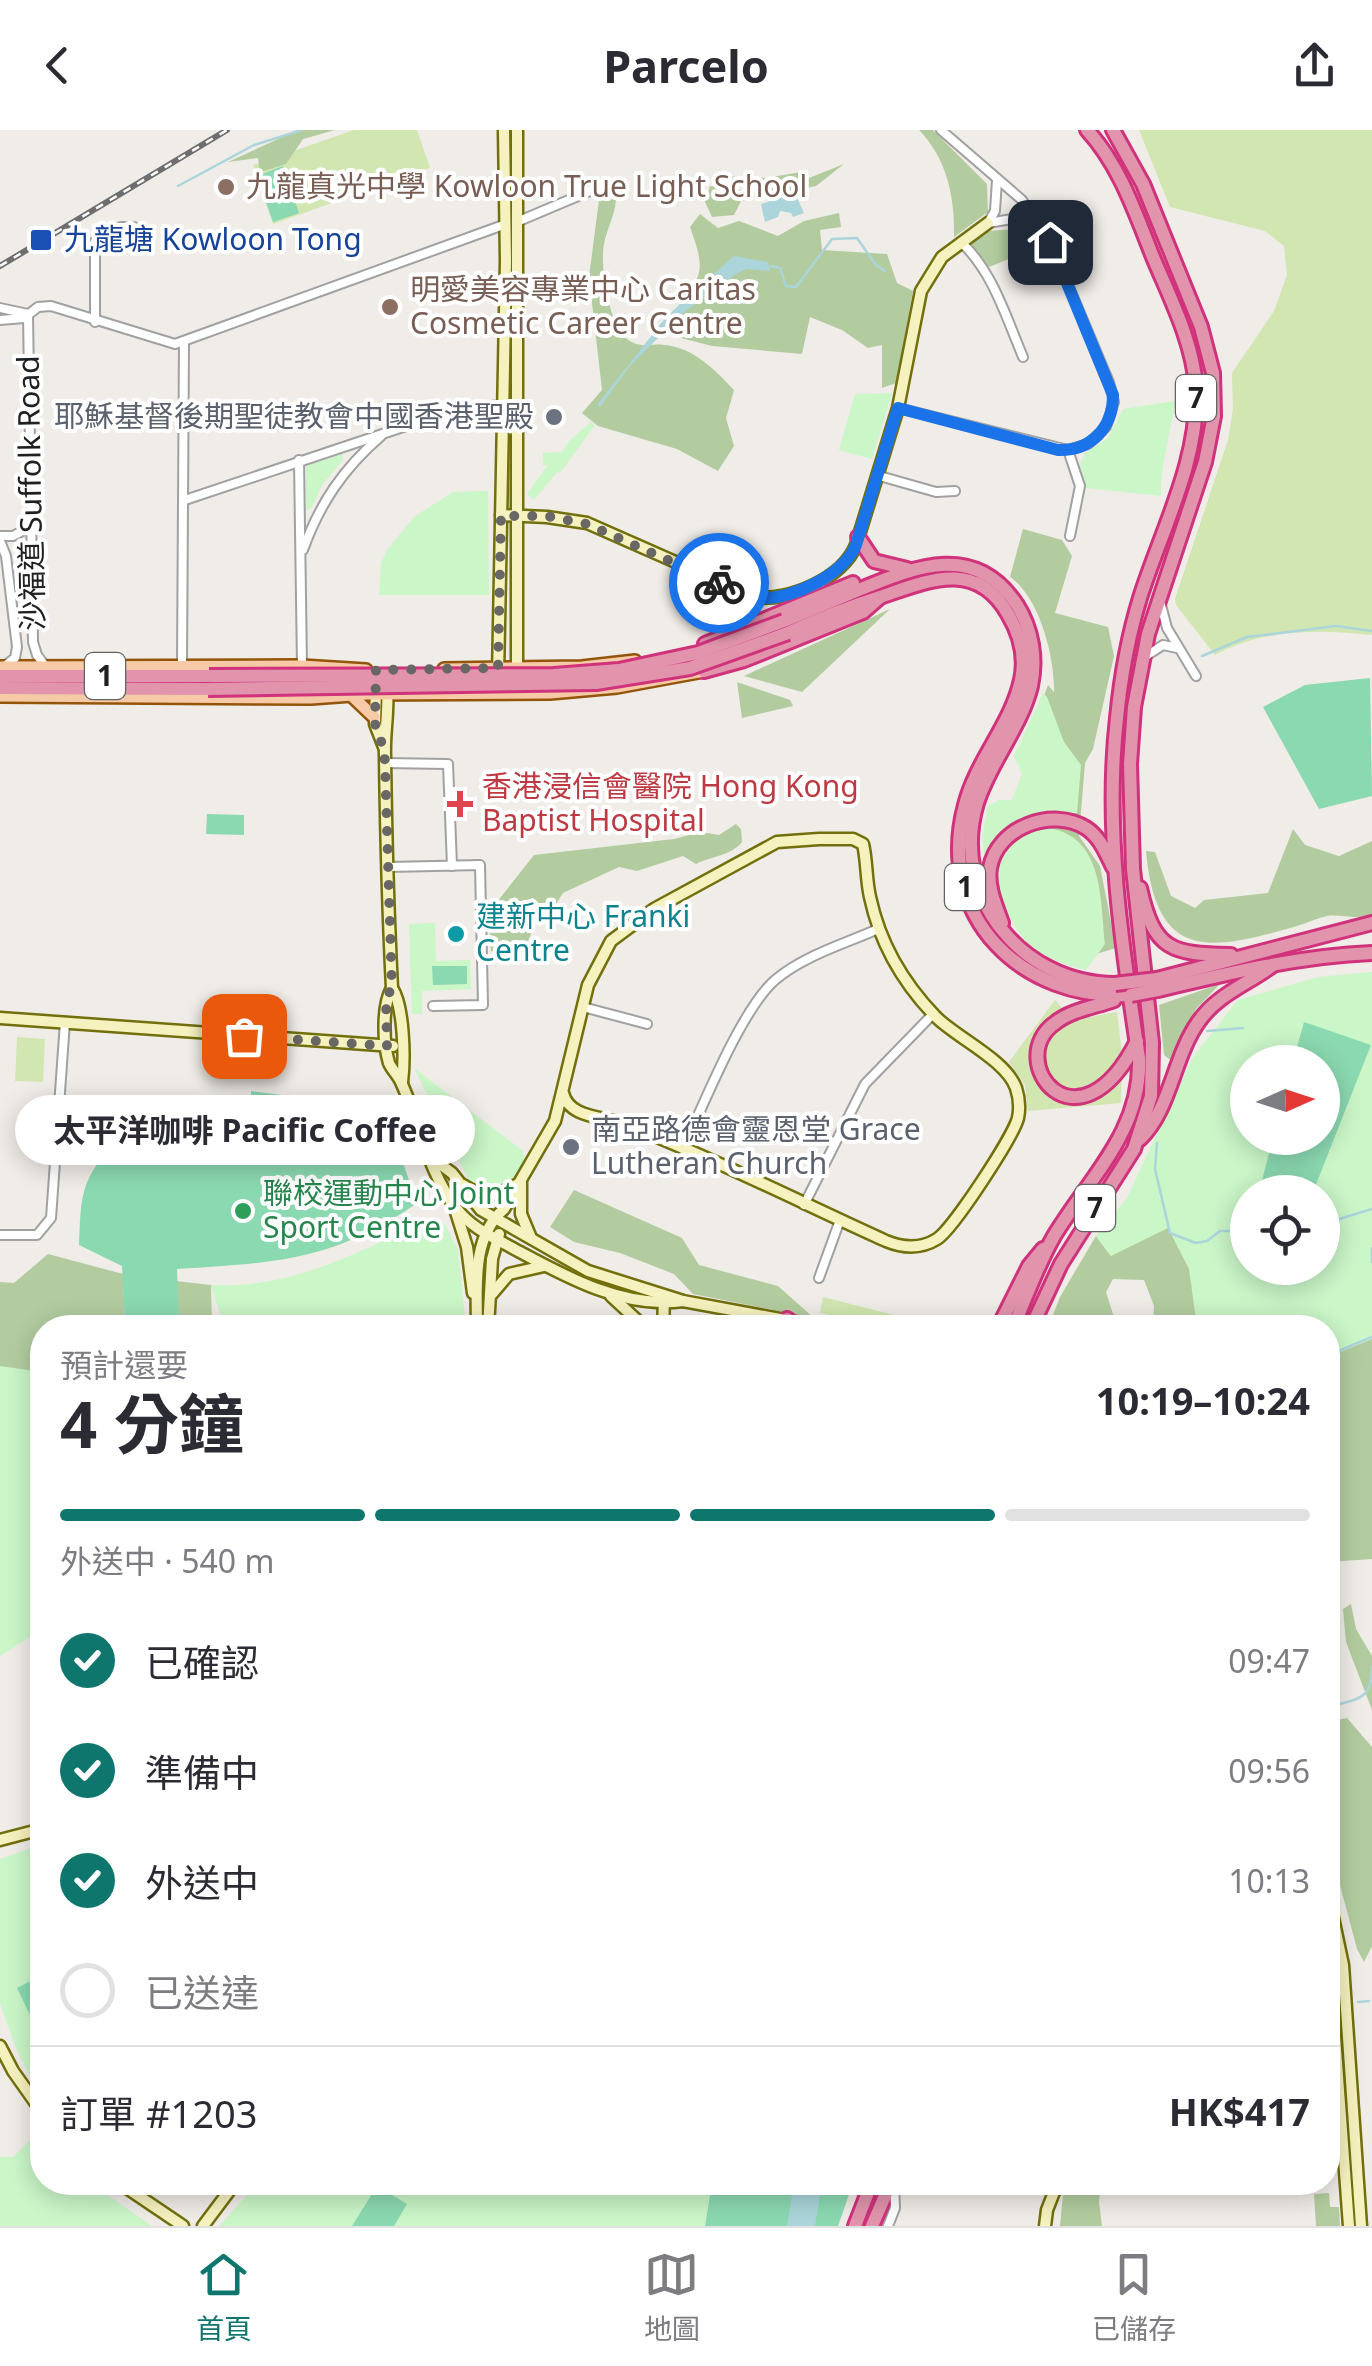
<!DOCTYPE html>
<html lang="zh-TW">
<head>
<meta charset="utf-8">
<style>
  :root { --surface:#fff; --page:#f2f2f3; --text:#2b2b33; --muted:#7c7c81; --line:#e1e1e2; --accent:#0f766e }
  body { margin:0; font-family:"Noto Sans","Noto Sans TC",sans-serif; background:var(--page); color:var(--text); height:100vh; display:flex; flex-direction:column; font-size:38px; white-space:nowrap }
  * { box-sizing:border-box; margin:0 }
  p { font-size:32px; color:var(--muted) }
  .icon { flex:none; width:55px; height:55px; fill:none; stroke:currentColor; stroke-width:2; stroke-linecap:round; stroke-linejoin:round }
  .map { position:relative; flex:1; overflow:hidden }
  .details { position:absolute; left:30px; top:1185px; width:1310px; height:880px; display:flex; flex-direction:column; background:var(--surface); border-radius:40px; box-shadow:0 5px 25px #0003 }
  .details>* { flex:none }
  .needle { width:65px; rotate:87deg }
  .buttons { position:absolute; left:1230px; top:915px; display:grid; gap:20px }
  .buttons a { display:grid; place-items:center; width:110px; height:110px; border-radius:50%; background:var(--surface); box-shadow:0 5px 25px #0003; font-size:50px }
  .pin { position:absolute; display:grid; place-items:center; width:85px; height:85px; color:#fff; margin:-42px; border-radius:20px; box-shadow:0 5px 15px #0006 }
  .courier { position:absolute; display:grid; place-items:center; width:100px; height:100px; margin:-50px; border:8px solid #1a73e8; border-radius:50%; background:#fff; color:#222; box-shadow:0 2px 12px #0007 }
  .bubble { position:absolute; height:70px; border-radius:35px; background:var(--surface); box-shadow:0 5px 25px #0003; font-size:32px; font-weight:700; line-height:70px; text-align:center }
  .head em { font-style:normal; font-weight:700 }
  .head div { display:flex; flex-direction:column-reverse }
  .head { display:flex; align-items:center; justify-content:space-between; height:170px; padding:0 30px }
  h1 { font-size:65px; font-weight:700; line-height:75px }
  .bar { display:grid; grid-template-columns:repeat(4,1fr); gap:15px 10px; align-content:center; height:120px; padding:0 30px }
  .bar i { height:12px; border-radius:8px; background:var(--line) }
  .bar .current { background:var(--accent) }
  .bar p { grid-column:span 4 }
  .line { display:flex; align-items:center; gap:25px; padding:0 30px; border-top:2px solid var(--line) }
  .line div { flex:1 }
  ol { padding:0 30px; list-style:none }
  li { display:flex; align-items:center; gap:30px; height:110px }
  li p { margin-inline-start:auto }
  li .icon { padding:10px; border-radius:50%; background:var(--accent); color:#fff; stroke-width:4 }
  li:last-child { color:var(--muted) }
  li i { width:55px; height:55px; border:5px solid var(--line); border-radius:50% }
  header { display:flex; justify-content:space-between; align-items:center; height:130px; padding:0 30px; background:var(--surface); font-size:45px; font-weight:700 }
  .tab-bar { display:flex; justify-content:space-around; align-items:center; height:140px; border-top:2px solid var(--line); background:var(--surface); font-size:28px; color:var(--muted) }
  .tab-bar a { display:grid; justify-items:center; gap:5px }
  .tab-bar .current { color:var(--accent) }
  .map>svg:first-child { display:block }
</style>
</head>
<body>
<header><svg class="icon" aria-label="back" viewBox="0 0 24 24"><path d="M15 5l-7 7 7 7"/></svg>Parcelo<svg class="icon" aria-label="share" viewBox="0 0 24 24"><path d="M12 15V3M7 8l5-5 5 5M5 13v7h14v-7"/></svg></header>
<div class="map">
<svg width="1372" height="2096" viewBox="0 0 1372 2096">
  <rect width="100%" height="100%" fill="#f0ece7"/>
  <g fill="#d1e6b1">
    <path d="M354,0H417L430,38L273,94L253,35Z"/>
    <path d="M1139,0H1372V505C1318,499 1263,499 1215,525L1176,475L1175,469L1228,310L1233,279L1232,243L1274,181L1287,145L1284,116L1265,101L1170,77Z"/>
    <path d="M1055,870L1073,890L1117,882L1122,925L1121,973L1028,981L1025,955L1009,932Z"/>
    <path d="M17,907L45,909L43,952L15,951Z"/>
    <path d="M823,1167L914,1190L982,1197H892L820,1183Z"/>
  </g>
  <g fill="#b2cc9f">
    <path d="M298,0H335L303,9L286,34L260,42L258,28L228,32Z"/>
    <path d="M919,0H933L987,54L988,82L954,107C955,67 947,29 919,0Z"/>
    <path d="M844,34L816,56L741,71L734,85L712,87L705,72L710,56L758,62L798,51H718V46L766,48L807,41L809,44L804,50Z"/>
    <path d="M616,69C615,86 607,98 604,114C600,137 608,193 627,209C640,219 650,213 664,215C693,217 715,240 734,260L726,288L734,316L718,341L677,319L598,296L582,283L602,260L589,147L599,70Z"/>
    <path d="M839,83L841,97L820,100L822,120L887,124L897,153L913,161L896,253L882,258V215L868,218L842,200L810,187L802,224L712,216L677,207L673,183C702,145 707,144 690,97L700,84L718,98L739,91L778,106L804,91Z"/>
    <path d="M1032,98L1043,115L989,137L966,112L988,101Z"/>
    <path d="M1023,399L1062,410L1072,426L1055,483L1108,497L1114,526L1093,619L1085,633L1079,706L1100,736L1116,818L1067,833L1046,706L1035,690L992,702L1024,664L1033,596L1048,555L1054,562C1055,529 1040,467 1010,447Z"/>
    <path d="M890,479L802,562L744,546Z"/>
    <path d="M737,552L790,570L793,576L742,588Z"/>
    <path d="M736,694L741,699L742,712C731,726 711,726 696,734L683,726L637,741L619,737L563,763L556,774L542,777L526,816L528,825L524,831L491,821L489,782L534,725L674,709L701,702L719,705Z"/>
    <path d="M1293,699L1305,715L1339,726L1372,711V785C1352,790 1342,784 1327,786C1317,788 1307,793 1297,796C1208,822 1156,831 1146,721L1155,722L1171,766L1195,778L1204,770L1268,763Z"/>
    <path d="M1220,854L1196,879L1173,932L1164,925L1159,875Z"/>
    <path d="M574,1060L682,1108L699,1135L778,1156L814,1188L693,1164L674,1144L620,1123L574,1112L550,1097Z"/>
    <path d="M1152,1085L1248,1138L1203,1197H1153L1154,1176L1144,1150L1113,1149L1106,1162L1117,1197H1082L1066,1191L1049,1195L1060,1167L1096,1106L1111,1126Z"/>
    <path d="M48,1124L123,1144L125,1196L176,1151L211,1155L212,1197L42,1198V1281L0,1282V1152L14,1153Z"/>
    <path d="M1372,1179V1429L1328,1432V1198Z"/>
    <path d="M1351,1474L1356,1499L1372,1526V1580L1346,1512L1343,1479Z"/>
    <path d="M1347,1588L1372,1617V1816L1364,1832L1357,1819L1328,1710V1592Z"/>
    <path d="M1070,2053H1101L1099,2072L1102,2096H1060L1063,2064Z"/>
    <path d="M1329,2063L1330,2077H1339L1340,2096H1316L1314,2064Z"/>
  </g>
  <g fill="#caf6c8" fill-rule="evenodd">
    <path d="M892,263L872,329L839,320L855,264Z"/>
    <path d="M1175,271C1171,303 1160,334 1161,366L1086,358L1080,334L1085,323L1108,308L1123,279Z"/>
    <path d="M591,292L595,295L560,343L557,342L534,370L527,364L547,336L543,335V323L562,322L570,310Z"/>
    <path d="M343,324V330L322,355L312,377L306,380V335Z"/>
    <path d="M488,361L489,465H379L381,433L387,420L414,387L453,362Z"/>
    <path d="M1043,563L1047,567L1064,612L1081,635L1077,683C1066,686 1056,682 1045,683C1015,684 996,705 985,731L982,707L988,676L999,670H1012L1022,643L1014,626Z"/>
    <path d="M1040,697C1104,701 1100,766 1105,814L1086,840C1065,835 1046,828 1030,815C1019,806 1014,794 1008,783C988,744 1000,713 1040,697Z"/>
    <path d="M435,793L436,831L470,830L471,859L422,861V884H412L409,794Z"/>
    <path d="M1372,842V1209L1328,1227V1198L1197,1197L1189,1139L1168,1098L1111,1126L1096,1106L1127,1068L1193,927L1238,870L1318,847ZM1248,932H1322V1008H1248ZM1248,1062H1322V1138H1248Z"/>
    <path d="M414,938L523,1021L526,1035C513,1054 504,1058 482,1062L469,1051Z"/>
    <path d="M430,1090L444,1093L458,1120L466,1197H224L211,1155C291,1160 359,1121 430,1090Z"/>
    <path d="M0,1236L42,1242V1499L0,1526Z"/>
    <path d="M42,1714V1969L17,1921L0,1874V1729Z"/>
    <path d="M40,2000L42,2052L90,2053L152,2096H0V2027H13Z"/>
    <path d="M258,2053H712L705,2096H219Z"/>
  </g>
  <g fill="#8bd9b1">
    <path d="M283,36L299,83L273,92L257,46Z"/>
    <path d="M1370,548L1372,666L1319,679L1263,577L1305,555Z"/>
    <path d="M207,684L244,685V705L206,704Z"/>
    <path d="M432,836H467V854L433,855Z"/>
    <path d="M1304,892L1371,915L1313,1062H1272L1260,1058L1273,1008H1322V932H1293Z"/>
    <path d="M251,961L347,973H382L417,1073C334,1131 274,1133 177,1139L179,1194L125,1196L122,1136L79,1115C81,1067 80,1048 116,1013V1007H135L134,977L251,973Z"/>
    <path d="M42,1845V1910L17,1858Z"/>
    <path d="M712,2053H853L838,2096H705Z"/>
    <path d="M377,2056L407,2074L394,2096H352Z"/>
  </g>
  <g fill="#abd5da">
    <path d="M795,63L804,83L793,87L791,83L780,81L778,87L765,92L761,74Z"/>
    <path d="M734,126L768,132L770,141L747,139L736,144L683,183L629,237L600,277L597,275L666,187Z"/>
    <path d="M794,2053H822L815,2096H787Z"/>
  </g>
  <g fill="none" stroke-linecap="round" stroke-linejoin="round">
    <g stroke="#abd5da" stroke-width="2.5">
      <path d="M178,56L254,15L302,0"/>
      <path d="M771,136L780,138L786,156L796,157L832,109L857,108L876,135L885,141"/>
      <path d="M1202,526L1247,507L1336,496L1372,501"/>
      <path d="M1207,901L1243,898"/>
      <path d="M1157,1013L1155,1039L1170,1103L1196,1113L1207,1111L1220,1101H1248"/>
      <path d="M1322,1097L1333,1091L1372,1079"/>
      <path d="M1372,1118V1132"/>
      <path d="M1328,1232L1341,1220L1372,1207"/>
      <path d="M1328,1577C1357,1569 1372,1571 1372,1537"/>
      <path d="M1358,1872L1369,1871"/>
    </g>
    <g stroke="#a1a1a1" stroke-width="12">
      <g id="street">
        <path d="M519,91L590,61"/>
        <path d="M988,93L1018,88L1037,94"/>
        <path d="M988,93L995,81L997,50"/>
        <path d="M961,112C993,142 1006,187 1023,227"/>
        <path d="M0,178L28,184L33,512L37,525L46,537"/>
        <path d="M0,190L24,188L38,177L51,176L175,214L506,94"/>
        <path d="M95,192V111L121,97H134"/>
        <path d="M898,278L1068,320L1088,314L1106,297L1114,272L1109,252L1050,112L1022,70L941,0"/>
        <path d="M1068,320L1080,356L1070,406"/>
        <path d="M299,330L302,536"/>
        <path d="M876,345L936,362L955,361"/>
        <path d="M185,370L451,281C474,277 499,269 518,285"/>
        <path d="M0,406H13L30,397"/>
        <path d="M0,411L6,426L17,517L15,528L6,535"/>
        <path d="M303,420C320,373 343,339 381,306"/>
        <path d="M1161,475L1167,498L1196,546"/>
        <path d="M1146,526L1163,515L1177,518"/>
        <path d="M182,536L184,211"/>
        <path d="M385,633L448,634L452,736"/>
        <path d="M388,737L480,735L483,875L433,876"/>
        <path d="M583,877L647,894"/>
        <path d="M683,1019C703,976 741,880 775,850C803,826 844,814 878,799"/>
        <path d="M804,1075L865,954L933,884"/>
        <path d="M0,1105H37L51,1088L65,892"/>
        <path d="M819,1148L840,1090"/>
        <path d="M888,2096L895,2078L894,2052"/>
      </g>
    </g>
    <g stroke="#71700c" stroke-width="15">
      <g id="secondary">
        <path d="M517,0V544"/>
        <path d="M501,385L547,387L587,393L755,467C789,472 843,448 856,415L898,278L921,161L942,127L988,93"/>
        <path d="M498,547L506,131L504,0"/>
        <path d="M376,556L375,594L384,617"/>
        <path d="M387,556C389,582 384,603 385,626C386,703 388,780 392,858C404,876 405,929 402,952"/>
        <path d="M392,858C382,875 383,913 389,933C392,940 398,945 401,952C420,993 428,1042 456,1078C472,1099 495,1108 518,1121C568,1148 625,1179 683,1171"/>
        <path d="M0,888L393,916"/>
        <path d="M433,1029L452,1043L481,1080L588,1141L683,1171L829,1198"/>
        <path d="M521,1053V1084L531,1108"/>
        <path d="M463,1055C482,1068 497,1067 516,1055"/>
        <path d="M456,1082L467,1117L473,1163"/>
        <path d="M492,1164L509,1144L544,1136"/>
        <path d="M611,1166L638,1191L641,1198"/>
        <path d="M477,1198C477,1158 471,1107 504,1079L555,991L588,855L611,811L654,779L777,712L819,709H853L863,714C867,731 866,750 870,767C880,814 903,853 936,887C957,908 1006,930 1016,958C1019,967 1020,978 1018,988C1013,1007 953,1099 937,1109C921,1119 903,1118 886,1111C800,1072 715,1029 627,995C605,986 569,989 563,963"/>
        <path d="M488,1198L492,1129L499,1104"/>
        <path d="M663,1198L664,1169"/>
        <path d="M0,1710L42,1699"/>
        <path d="M1328,1764L1343,1835L1361,2096"/>
        <path d="M1328,1811L1349,2096"/>
        <path d="M0,1916L13,1941L42,1982"/>
        <path d="M118,2052L183,2096"/>
        <path d="M203,2096L236,2052"/>
        <path d="M1045,2096L1047,2080L1058,2052"/>
      </g>
    </g>
    <g stroke="#92550a" stroke-width="16">
      <g id="primary">
        <path d="M0,537L302,536L366,540"/>
        <path d="M444,539L582,537L635,531"/>
        <path d="M0,566L311,568L366,564L550,563L617,557L704,541L701,536"/>
        <path d="M353,567L374,587"/>
      </g>
    </g>
    <g stroke="#d0327b" stroke-width="18">
      <g id="highway">
        <path d="M858,407L874,431L907,439"/>
        <path d="M784,491C810,480 835,470 861,459C917,436 976,412 1017,475C1032,499 1037,528 1031,556C1021,597 990,632 977,673C949,765 1022,854 1115,854"/>
        <path d="M788,503C818,489 849,477 880,467C927,451 976,428 1008,484C1020,504 1026,527 1021,550C1011,595 976,631 965,675C935,787 1022,871 1131,865"/>
        <path d="M705,514L853,453"/>
        <path d="M704,541L744,530L863,482L879,468"/>
        <path d="M0,546H209"/>
        <path d="M0,558L208,559"/>
        <path d="M1140,758C1154,821 1172,824 1231,825"/>
        <path d="M1002,793C996,776 987,757 990,738C997,697 1052,677 1086,698C1100,707 1106,723 1113,737"/>
        <path d="M1157,849L1372,793"/>
        <path d="M1158,860C1229,843 1299,826 1372,823"/>
        <path d="M1114,870C1095,877 1071,880 1055,893C1003,930 1077,1029 1137,911"/>
        <path d="M1140,1009C1171,979 1173,927 1199,891C1218,864 1248,854 1273,835"/>
        <path d="M787,1189L798,1198"/>
        <path d="M998,1198L1029,1136L1043,1119"/>
        <path d="M1013,1198C1026,1167 1038,1134 1054,1106C1089,1048 1142,1001 1139,928C1122,817 1104,700 1117,588C1121,547 1128,507 1140,468C1161,401 1200,329 1196,257C1193,212 1170,168 1153,127C1135,82 1120,36 1087,0"/>
        <path d="M1031,1198L1061,1134L1134,1019L1151,966L1152,913L1133,739L1130,634L1134,577L1148,504L1205,332L1214,286L1213,243L1201,197L1143,54L1113,0"/>
        <path d="M855,2096L872,2052"/>
        <path d="M872,2096L891,2052"/>
      </g>
    </g>
    <use href="#street" stroke="#fff" stroke-width="8"/>
    <use href="#secondary" stroke="#f6f2bf" stroke-width="10"/>
    <use href="#primary" stroke="#f6caa6" stroke-width="11"/>
    <use href="#highway" stroke="#e194ac" stroke-width="12"/>
    <g stroke="#6e6e6e" stroke-width="6">
      <path id="rail" d="M0,136L227,0"/>
    </g>
    <use href="#rail" stroke="#fff" stroke-width="2.5" stroke-dasharray="8" stroke-linecap="butt"/>
    <g stroke="#d0327b" stroke-width="18" stroke-linecap="butt">
      <g id="highway-bridge">
        <path d="M209,546L554,545L619,540L698,523L784,491"/>
        <path d="M208,559L596,553L690,538L788,503"/>
        <path d="M1115,854L1157,849"/>
        <path d="M1131,865L1158,860"/>
      </g>
    </g>
    <use href="#highway-bridge" stroke="#e194ac" stroke-width="12"/>
  </g>
  <g fill="none" stroke-linecap="round" stroke-linejoin="round">
    <path stroke="#696766" stroke-width="10" stroke-dasharray="0 18" d="M244,906L387,916L386,868L392,858L385,633L384,620L375,594L376,540L498,538L501,386H547L587,394L719,453"/>
    <path stroke="#1a73e8" stroke-width="12" d="M719,453C733,460 748,468 764,468C794,469 845,443 856,415L898,278L1058,320C1091,321 1113,298 1113,265L1050,112"/>
  </g>
  <g fill="#8d6e63" stroke="#fff" stroke-width="4">
    <circle cx="226" cy="57" r="10"/>
    <circle cx="390" cy="177" r="10"/>
  </g>
  <rect fill="#1a4fb4" stroke="#fff" stroke-width="4" x="29" y="98" width="24" height="24" rx="5"/>
  <g fill="#6b7280" stroke="#fff" stroke-width="4">
    <circle cx="554" cy="287" r="10"/>
    <circle cx="571" cy="1017" r="10"/>
  </g>
  <path fill="#e0444e" stroke="#fff" stroke-width="4" d="M455 659h10v10h10v10h-10v10h-10v-10h-10v-10h10z"/>
  <circle fill="#0f9aa8" stroke="#fff" stroke-width="4" cx="456" cy="804" r="10"/>
  <circle fill="#2e9e5b" stroke="#fff" stroke-width="4" cx="243" cy="1081" r="10"/>
  <g text-anchor="middle" stroke-width="8" stroke-linejoin="round" paint-order="stroke">
    <g fill="#fff" stroke="#636363" stroke-width="2.5">
      <rect x="1176" y="245" width="40" height="46" rx="8"/>
      <rect x="85" y="523" width="40" height="46" rx="8"/>
      <rect x="945" y="734" width="40" height="46" rx="8"/>
      <rect x="1075" y="1055" width="40" height="46" rx="8"/>
    </g>
    <g font-size="28" font-weight="bold" fill="#202020">
      <text x="1196" y="278">7</text>
      <text x="105" y="556">1</text>
      <text x="965" y="767">1</text>
      <text x="1095" y="1088">7</text>
    </g>
    <g font-size="30" fill="#785e54" stroke="#fff" text-anchor="start">
      <text x="246" y="67">九龍真光中學 Kowloon True Light School</text>
      <text x="410" y="170">明愛美容專業中心 Caritas<tspan x="410" dy="34">Cosmetic Career Centre</tspan></text>
    </g>
    <g font-size="30" fill="#164399" stroke="#fff" text-anchor="start">
      <text x="64" y="120">九龍塘 Kowloon Tong</text>
    </g>
    <g font-size="30" fill="#5b616d" stroke="#fff" text-anchor="end">
      <text x="534" y="297">耶穌基督後期聖徒教會中國香港聖殿</text>
      <text x="591" y="1010" text-anchor="start">南亞路德會靈恩堂 Grace<tspan x="591" dy="34">Lutheran Church</tspan></text>
    </g>
    <g font-size="30" fill="#202020" stroke="#fff">
      <text transform="translate(31 363) rotate(-91)" y="10">沙福道 Suffolk Road</text>
    </g>
    <g font-size="30" fill="#be3a42" stroke="#fff" text-anchor="start">
      <text x="482" y="667">香港浸信會醫院 Hong Kong<tspan x="482" dy="34">Baptist Hospital</tspan></text>
    </g>
    <g font-size="30" fill="#0d838f" stroke="#fff" text-anchor="start">
      <text x="476" y="797">建新中心 Franki<tspan x="476" dy="34">Centre</tspan></text>
    </g>
    <g font-size="30" fill="#27864d" stroke="#fff" text-anchor="start">
      <text x="263" y="1074">聯校運動中心 Joint<tspan x="263" dy="34">Sport Centre</tspan></text>
    </g>
  </g>
</svg>
<div class="buttons">
<a><svg class="needle" viewBox="-14 -14 28 28"><path d="M0-13l5 13h-10z" fill="#e53935"/><path d="M0 13l5-13h-10z" fill="#7c7c81"/></svg></a>
<a><svg class="icon" aria-label="locate" viewBox="0 0 24 24"><circle cx="12" cy="12" r="6"/><path d="M12 2v4M12 18v4M2 12h4M18 12h4"/></svg></a>
</div>
<div class="pin" style="left:244px;top:906px;background:#ea580c"><svg class="icon" aria-label="bag" viewBox="0 0 24 24"><path d="M5 8h14l-1 12H6zM9 8a3 3 0 0 1 6 0"/></svg></div>
<div class="pin" style="left:1050px;top:112px;background:#1f2937"><svg class="icon" aria-label="home" viewBox="0 0 24 24"><path d="M3 11l9-7 9 7M6 9v11h12V9"/></svg></div>
<div class="courier" style="left:719px;top:453px"><svg class="icon" aria-label="bike" viewBox="0 0 24 24"><circle cx="6" cy="16" r="4"/><circle cx="18" cy="16" r="4"/><path d="M6 16l4-8h5l3 8M10 8l3 8H6M13 5h3"/></svg></div>
<div class="bubble" style="left:15px;top:965px;width:460px">太平洋咖啡 Pacific Coffee</div>
<section class="details">
<div class="head"><div><h1>4 分鐘</h1><p>預計還要</p></div><em>10:19–10:24</em></div>
<div class="bar"><i class="current"></i><i class="current"></i><i class="current"></i><i></i><p>外送中 · 540 m</p></div>
<ol>
<li><svg class="icon" aria-label="check" viewBox="0 0 24 24"><path d="M5 12l5 5 9-10"/></svg>已確認<p>09:47</p></li>
<li><svg class="icon" aria-label="check" viewBox="0 0 24 24"><path d="M5 12l5 5 9-10"/></svg>準備中<p>09:56</p></li>
<li><svg class="icon" aria-label="check" viewBox="0 0 24 24"><path d="M5 12l5 5 9-10"/></svg>外送中<p>10:13</p></li>
<li><i></i>已送達</li>
</ol>
<div class="line" style="height:130px"><div>訂單 #1203</div><b>HK$417</b></div>
</section>
</div>
<nav class="tab-bar">
<a class="current"><svg class="icon" aria-label="home" viewBox="0 0 24 24"><path d="M3 11l9-7 9 7M6 9v11h12V9"/></svg>首頁</a>
<a><svg class="icon" aria-label="map" viewBox="0 0 24 24"><path d="M3 6l6-2 6 2 6-2v14l-6 2-6-2-6 2zM9 4v14M15 6v14"/></svg>地圖</a>
<a><svg class="icon" aria-label="saved" viewBox="0 0 24 24"><path d="M7 4h10v16l-5-4-5 4z"/></svg>已儲存</a>
</nav>
</body>
</html>
